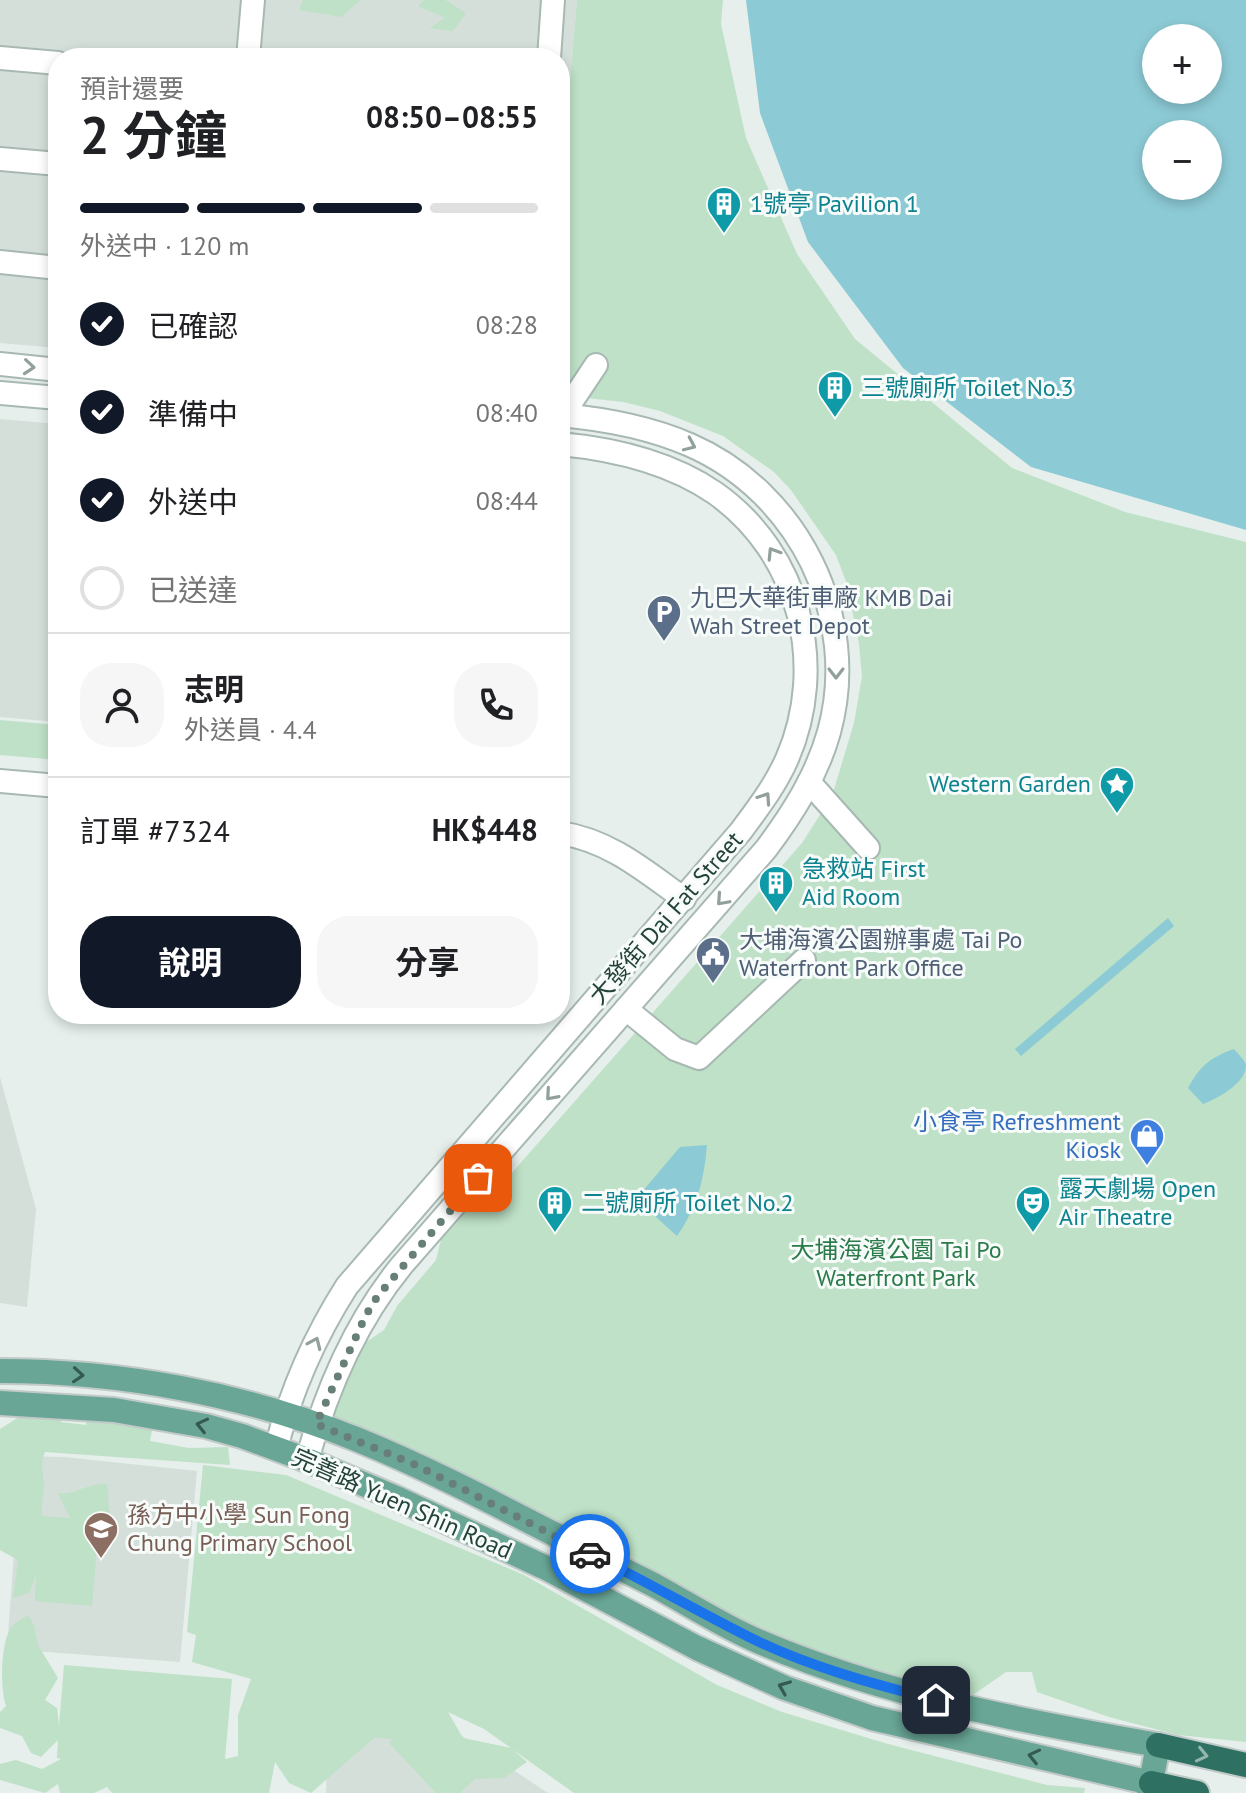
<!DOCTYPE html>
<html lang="zh-TW">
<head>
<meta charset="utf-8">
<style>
  :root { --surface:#fff; --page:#f6f6f6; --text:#202124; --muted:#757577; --line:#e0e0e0; --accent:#111827 }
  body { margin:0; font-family:"PT Sans","Noto Sans TC",sans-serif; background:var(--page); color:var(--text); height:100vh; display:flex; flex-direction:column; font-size:30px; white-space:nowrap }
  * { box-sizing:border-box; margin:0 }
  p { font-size:26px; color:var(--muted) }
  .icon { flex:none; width:44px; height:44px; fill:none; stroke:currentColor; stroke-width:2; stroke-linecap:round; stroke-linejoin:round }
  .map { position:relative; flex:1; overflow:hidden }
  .drawer { position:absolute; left:48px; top:48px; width:522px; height:976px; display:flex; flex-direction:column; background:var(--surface); border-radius:32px; box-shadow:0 4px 12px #0003 }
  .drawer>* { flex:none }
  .tools { position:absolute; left:1142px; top:24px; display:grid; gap:16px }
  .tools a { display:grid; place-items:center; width:80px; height:80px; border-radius:50%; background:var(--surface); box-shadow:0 4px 12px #0003; font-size:40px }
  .pin { position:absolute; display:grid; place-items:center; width:68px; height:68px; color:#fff; margin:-34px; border-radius:16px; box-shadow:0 4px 12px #0006 }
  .courier { position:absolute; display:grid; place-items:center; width:80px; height:80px; margin:-40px; border:6px solid #1a73e8; border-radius:50%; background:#fff; color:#222; box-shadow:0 2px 10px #0007 }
  .headline em { font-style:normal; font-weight:700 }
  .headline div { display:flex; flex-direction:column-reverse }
  .headline { display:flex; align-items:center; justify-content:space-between; height:136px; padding:0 32px }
  h1 { font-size:52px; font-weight:700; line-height:60px }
  .bar { display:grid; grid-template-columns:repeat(4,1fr); gap:12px 8px; align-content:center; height:96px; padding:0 32px }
  .bar i { height:10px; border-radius:6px; background:var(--line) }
  .bar .active { background:var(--accent) }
  .bar p { grid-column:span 4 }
  .line { display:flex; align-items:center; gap:20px; padding:0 32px; border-top:2px solid var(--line) }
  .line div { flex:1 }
  .round { display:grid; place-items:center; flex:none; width:84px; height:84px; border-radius:32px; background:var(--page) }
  ol { padding:0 32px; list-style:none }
  li { display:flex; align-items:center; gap:24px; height:88px }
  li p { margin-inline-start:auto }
  li .icon { padding:8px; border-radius:50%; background:var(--accent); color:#fff; stroke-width:4 }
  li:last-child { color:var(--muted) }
  li i { width:44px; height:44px; border:4px solid var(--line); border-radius:50% }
  .action { display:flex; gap:16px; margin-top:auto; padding:16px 32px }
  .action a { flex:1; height:92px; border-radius:32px; background:var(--accent); color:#fff; font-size:32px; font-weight:700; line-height:92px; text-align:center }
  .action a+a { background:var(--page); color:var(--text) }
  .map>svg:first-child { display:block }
</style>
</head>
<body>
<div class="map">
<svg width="1246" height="1793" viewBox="0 0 1246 1793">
  <rect width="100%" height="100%" fill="#e6efeb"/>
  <g fill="#d4dfda">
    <path d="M0,0H577L560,195V58H58V348L0,343Z"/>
    <path d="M0,419L58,424V722L0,717Z"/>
    <path d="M0,1077L36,1209L27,1307L0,1303Z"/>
    <path d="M21,1456L64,1457L197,1471L180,1662L7,1649Z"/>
    <path d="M329,1687L450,1728L548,1793H326Z"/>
  </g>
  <g fill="#bee1c7" fill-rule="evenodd">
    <path d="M303,0H360L342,17L299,10Z"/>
    <path d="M424,0H445L466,13L453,31L430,28L445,18L418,6Z"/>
    <path d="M577,0H723L721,24L746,138L797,254L855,339L1012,468L1125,512L1246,542V1742L1178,1735L1109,1717L1037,1692L1032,1672H1006L970,1697L858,1679L493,1516L320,1428L330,1366L384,1330L397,1306L436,1260L444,1227L471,1192L503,1183L802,843L832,796L854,723L862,676L859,644L847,584L836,555L791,490L774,472L723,436L660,411L623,402L560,395V195Z"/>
    <path d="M0,720L58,725V760L0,755Z"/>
    <path d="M66,1400L61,1422L86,1425L91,1402L154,1420L150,1441L189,1448L228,1447L230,1465L45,1452C39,1465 44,1474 44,1487C43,1497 41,1506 42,1516L70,1518L58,1493C75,1496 89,1482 107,1484L110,1518L99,1524L92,1606L35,1601L36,1575L29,1593L13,1598L18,1560L0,1550V1429L30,1410Z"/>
    <path d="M203,1465L286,1475L524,1575L717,1685L782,1712L888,1744L1047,1785L1085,1788L1084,1793H574L512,1749L527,1762L504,1778L475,1779L460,1793H436L389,1743L393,1739L374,1738L311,1793L289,1783L275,1762L269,1793H112L107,1787L94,1793H60L58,1784L45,1793L0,1780V1764L16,1760L42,1769L61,1759L57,1758L58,1740L41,1757L31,1753L22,1736L0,1728V1712L6,1706C0,1689 0,1642 12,1626C16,1622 23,1619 28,1615L34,1625L38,1645L58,1678L45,1700L57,1708L59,1726L64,1665L232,1679L225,1759L238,1756V1715L251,1679L192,1662L196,1635L187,1632ZM448,1712L484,1729L511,1748L463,1738Z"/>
  </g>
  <g fill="#8ccad5" fill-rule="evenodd">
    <path d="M746,0H1246V530L1031,467L903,368L808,242L760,113ZM1208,38V90H1156V38ZM1208,134V186H1156V134Z"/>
    <path d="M1168,918L1174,926L1021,1056L1015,1049Z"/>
    <path d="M1234,1049C1237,1053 1245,1060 1246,1065C1246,1084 1216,1099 1203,1104L1188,1088C1200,1066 1211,1057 1234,1049Z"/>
    <path d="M707,1145C704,1180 697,1207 677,1236L636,1199L680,1147Z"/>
  </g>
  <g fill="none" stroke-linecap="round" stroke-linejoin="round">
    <g stroke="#a8b8b2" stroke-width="26">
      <g id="minor">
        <path d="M0,58L58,63"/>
        <path d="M248,58L253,0"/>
        <path d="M549,58L553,0"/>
        <path d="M0,159L58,164"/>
        <path d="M0,262L58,268"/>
        <path d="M0,364L58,370"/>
        <path d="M0,393L58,398"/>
        <path d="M572,401L596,365"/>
        <path d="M0,781L58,786"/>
        <path d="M809,782L868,848"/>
        <path d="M560,833C609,840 645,871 684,899"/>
        <path d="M626,1009L675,1049L699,1058L804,960"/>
        <path d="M276,1448C291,1391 315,1336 347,1286L741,831C758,808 775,786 787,759C828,665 800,553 715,493C670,462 614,449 560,444"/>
        <path d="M307,1460C326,1391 357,1320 402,1265L766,849C793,813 817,775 829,732C861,617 798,492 690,445C649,427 605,419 560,415"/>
      </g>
    </g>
    <g stroke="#c1cac8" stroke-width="28">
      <g id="major">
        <path d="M0,1371C120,1371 244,1394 356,1439C457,1480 552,1535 650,1583C684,1601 717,1623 753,1639C881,1695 1021,1721 1158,1745L1149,1793"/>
        <path d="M0,1403L114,1410L206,1426L242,1436L307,1460L396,1498L544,1567L697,1648L785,1688L872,1718L1151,1783"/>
      </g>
    </g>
    <g stroke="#c1cac8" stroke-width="28">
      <g id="highway">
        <path d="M1158,1745L1246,1765"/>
        <path d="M1151,1783L1197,1793"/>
      </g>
    </g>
    <use href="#minor" stroke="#fff" stroke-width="22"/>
    <use href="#major" stroke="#69a696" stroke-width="24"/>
    <use href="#highway" stroke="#2e7062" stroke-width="24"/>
  </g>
  <defs><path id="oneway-chevron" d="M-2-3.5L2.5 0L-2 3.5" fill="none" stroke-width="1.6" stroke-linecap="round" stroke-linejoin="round" transform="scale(2)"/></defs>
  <g stroke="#91a09c">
    <use href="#oneway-chevron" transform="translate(29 367) rotate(5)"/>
    <use href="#oneway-chevron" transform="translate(690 445) rotate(24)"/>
    <use href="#oneway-chevron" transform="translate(773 553) rotate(-122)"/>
    <use href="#oneway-chevron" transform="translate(836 673) rotate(90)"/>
    <use href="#oneway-chevron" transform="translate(765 798) rotate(-56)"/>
    <use href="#oneway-chevron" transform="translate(722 900) rotate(132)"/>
    <use href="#oneway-chevron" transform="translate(551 1095) rotate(131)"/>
    <use href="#oneway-chevron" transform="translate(315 1343) rotate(-66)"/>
  </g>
  <g stroke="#345b51">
    <use href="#oneway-chevron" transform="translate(78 1375) rotate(4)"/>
    <use href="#oneway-chevron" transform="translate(202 1425) rotate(-167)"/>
    <use href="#oneway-chevron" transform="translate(784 1687) rotate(-158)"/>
    <use href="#oneway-chevron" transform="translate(1034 1756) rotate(-167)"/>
  </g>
  <use stroke="#92b6ae" href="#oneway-chevron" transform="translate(1202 1755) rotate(13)"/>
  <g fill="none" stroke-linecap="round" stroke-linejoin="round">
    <path stroke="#677f78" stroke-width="8" stroke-dasharray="0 14.4" d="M478,1178L377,1297L366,1315L316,1424L416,1465L590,1554"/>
    <path stroke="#1a73e8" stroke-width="10" d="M590,1554C644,1580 695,1610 749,1637C807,1666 873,1684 936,1700"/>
  </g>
  <defs>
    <g id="building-pin" transform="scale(1.8)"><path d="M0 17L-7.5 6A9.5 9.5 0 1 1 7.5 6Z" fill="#0f9aa8" stroke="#f7fbf9"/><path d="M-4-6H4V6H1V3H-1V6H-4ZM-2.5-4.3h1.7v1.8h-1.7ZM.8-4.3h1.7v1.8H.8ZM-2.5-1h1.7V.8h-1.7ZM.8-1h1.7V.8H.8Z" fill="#fff"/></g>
    <g id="parking-pin" transform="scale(1.8)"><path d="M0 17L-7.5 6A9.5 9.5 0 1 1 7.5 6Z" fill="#5c6f8a" stroke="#f7fbf9"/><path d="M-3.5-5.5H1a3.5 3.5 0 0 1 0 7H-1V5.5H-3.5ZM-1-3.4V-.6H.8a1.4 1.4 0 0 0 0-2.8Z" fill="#fff"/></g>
    <g id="sight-pin" transform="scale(1.8)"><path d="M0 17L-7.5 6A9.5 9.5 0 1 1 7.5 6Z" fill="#0f9aa8" stroke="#f7fbf9"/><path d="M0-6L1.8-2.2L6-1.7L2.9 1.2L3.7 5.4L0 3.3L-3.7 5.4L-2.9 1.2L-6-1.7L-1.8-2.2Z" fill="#fff"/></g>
    <g id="civic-pin" transform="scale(1.8)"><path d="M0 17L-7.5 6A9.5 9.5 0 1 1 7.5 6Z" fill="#5c6f8a" stroke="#f7fbf9"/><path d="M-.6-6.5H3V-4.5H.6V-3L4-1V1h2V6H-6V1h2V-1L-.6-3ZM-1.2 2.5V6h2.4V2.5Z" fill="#fff"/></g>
    <g id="shop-pin" transform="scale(1.8)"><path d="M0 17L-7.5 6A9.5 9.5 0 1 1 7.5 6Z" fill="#3f7fe0" stroke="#f7fbf9"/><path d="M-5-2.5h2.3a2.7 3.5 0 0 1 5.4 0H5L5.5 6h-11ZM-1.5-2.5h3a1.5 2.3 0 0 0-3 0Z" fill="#fff"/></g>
    <g id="theatre-pin" transform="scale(1.8)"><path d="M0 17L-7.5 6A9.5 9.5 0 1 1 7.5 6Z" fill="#0f9aa8" stroke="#f7fbf9"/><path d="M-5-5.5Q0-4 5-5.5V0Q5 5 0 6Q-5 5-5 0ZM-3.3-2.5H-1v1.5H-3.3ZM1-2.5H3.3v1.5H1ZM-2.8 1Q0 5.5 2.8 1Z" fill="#fff"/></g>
    <g id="school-pin" transform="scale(1.8)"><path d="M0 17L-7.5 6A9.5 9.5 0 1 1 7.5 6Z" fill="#8d6e63" stroke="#f7fbf9"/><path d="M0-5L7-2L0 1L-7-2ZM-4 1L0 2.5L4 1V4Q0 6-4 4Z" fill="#fff"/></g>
  </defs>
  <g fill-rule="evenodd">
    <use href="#building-pin" x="724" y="204"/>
    <use href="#building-pin" x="835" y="388"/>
    <use href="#parking-pin" x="664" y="612"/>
    <use href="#sight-pin" x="1117" y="784"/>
    <use href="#building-pin" x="776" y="883"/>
    <use href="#civic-pin" x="713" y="954"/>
    <use href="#shop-pin" x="1147" y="1136"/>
    <use href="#building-pin" x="555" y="1203"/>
    <use href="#theatre-pin" x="1033" y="1203"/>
    <use href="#school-pin" x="101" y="1529"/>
  </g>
  <g text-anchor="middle" stroke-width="6" stroke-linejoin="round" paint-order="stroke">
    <g font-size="24" fill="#0d838f" stroke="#f7fbf9" text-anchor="start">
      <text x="750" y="212">1號亭 Pavilion 1</text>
      <text x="861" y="396">三號廁所 Toilet No.3</text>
      <text x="1091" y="792" text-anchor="end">Western Garden</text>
      <text x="802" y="877">急救站 First<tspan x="802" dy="28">Aid Room</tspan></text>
      <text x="1059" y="1197">露天劇場 Open<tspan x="1059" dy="28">Air Theatre</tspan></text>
      <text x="581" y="1211">二號廁所 Toilet No.2</text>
    </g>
    <g font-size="24" fill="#4e5e75" stroke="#f7fbf9" text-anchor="start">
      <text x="690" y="606">九巴大華街車廠 KMB Dai<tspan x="690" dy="28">Wah Street Depot</tspan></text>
      <text x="739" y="948">大埔海濱公園辦事處 Tai Po<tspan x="739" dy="28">Waterfront Park Office</tspan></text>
    </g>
    <g font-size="24" fill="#23423a" stroke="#f7fbf9">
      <text transform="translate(666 918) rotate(-49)" y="8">大發街 Dai Fat Street</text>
      <text transform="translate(402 1504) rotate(24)" y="8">完善路 Yuen Shin Road</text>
    </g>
    <g font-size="24" fill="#366cbe" stroke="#f7fbf9" text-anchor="end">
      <text x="1121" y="1130">小食亭 Refreshment<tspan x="1121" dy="28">Kiosk</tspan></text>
    </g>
    <g font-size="24" fill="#2b7b4a" stroke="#f7fbf9">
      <text x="896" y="1258">大埔海濱公園 Tai Po<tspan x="896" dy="28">Waterfront Park</tspan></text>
    </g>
    <g font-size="24" fill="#785e54" stroke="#f7fbf9" text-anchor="start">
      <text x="127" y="1523">孫方中小學 Sun Fong<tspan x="127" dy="28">Chung Primary School</tspan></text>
    </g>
  </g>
</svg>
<div class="tools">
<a>+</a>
<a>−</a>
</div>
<div class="pin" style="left:478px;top:1178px;background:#ea580c"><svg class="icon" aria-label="bag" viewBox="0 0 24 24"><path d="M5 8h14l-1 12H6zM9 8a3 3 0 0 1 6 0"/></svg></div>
<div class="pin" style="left:936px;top:1700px;background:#1f2937"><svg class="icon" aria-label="home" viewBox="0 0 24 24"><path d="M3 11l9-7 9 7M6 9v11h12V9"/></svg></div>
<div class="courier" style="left:590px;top:1554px"><svg class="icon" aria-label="car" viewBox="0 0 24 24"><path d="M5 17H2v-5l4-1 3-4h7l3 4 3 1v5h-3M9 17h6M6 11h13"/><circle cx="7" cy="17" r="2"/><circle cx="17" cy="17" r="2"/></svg></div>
<section class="drawer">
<div class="headline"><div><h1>2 分鐘</h1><p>預計還要</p></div><em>08:50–08:55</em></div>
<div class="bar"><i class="active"></i><i class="active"></i><i class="active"></i><i></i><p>外送中 · 120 m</p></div>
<ol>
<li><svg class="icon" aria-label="check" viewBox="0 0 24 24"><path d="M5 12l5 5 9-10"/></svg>已確認<p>08:28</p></li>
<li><svg class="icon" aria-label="check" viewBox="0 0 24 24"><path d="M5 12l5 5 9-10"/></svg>準備中<p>08:40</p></li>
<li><svg class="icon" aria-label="check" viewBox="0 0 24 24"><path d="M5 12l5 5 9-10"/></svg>外送中<p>08:44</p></li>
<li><i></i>已送達</li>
</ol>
<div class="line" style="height:144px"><a class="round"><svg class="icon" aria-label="person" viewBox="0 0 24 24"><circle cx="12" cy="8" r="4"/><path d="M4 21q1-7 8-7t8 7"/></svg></a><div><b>志明</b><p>外送員 · 4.4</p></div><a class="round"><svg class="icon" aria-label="phone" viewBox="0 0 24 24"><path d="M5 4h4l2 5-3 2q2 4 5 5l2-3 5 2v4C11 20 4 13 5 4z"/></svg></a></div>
<div class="line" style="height:104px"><div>訂單 #7324</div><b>HK$448</b></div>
<div class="action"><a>說明</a><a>分享</a></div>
</section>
</div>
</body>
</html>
